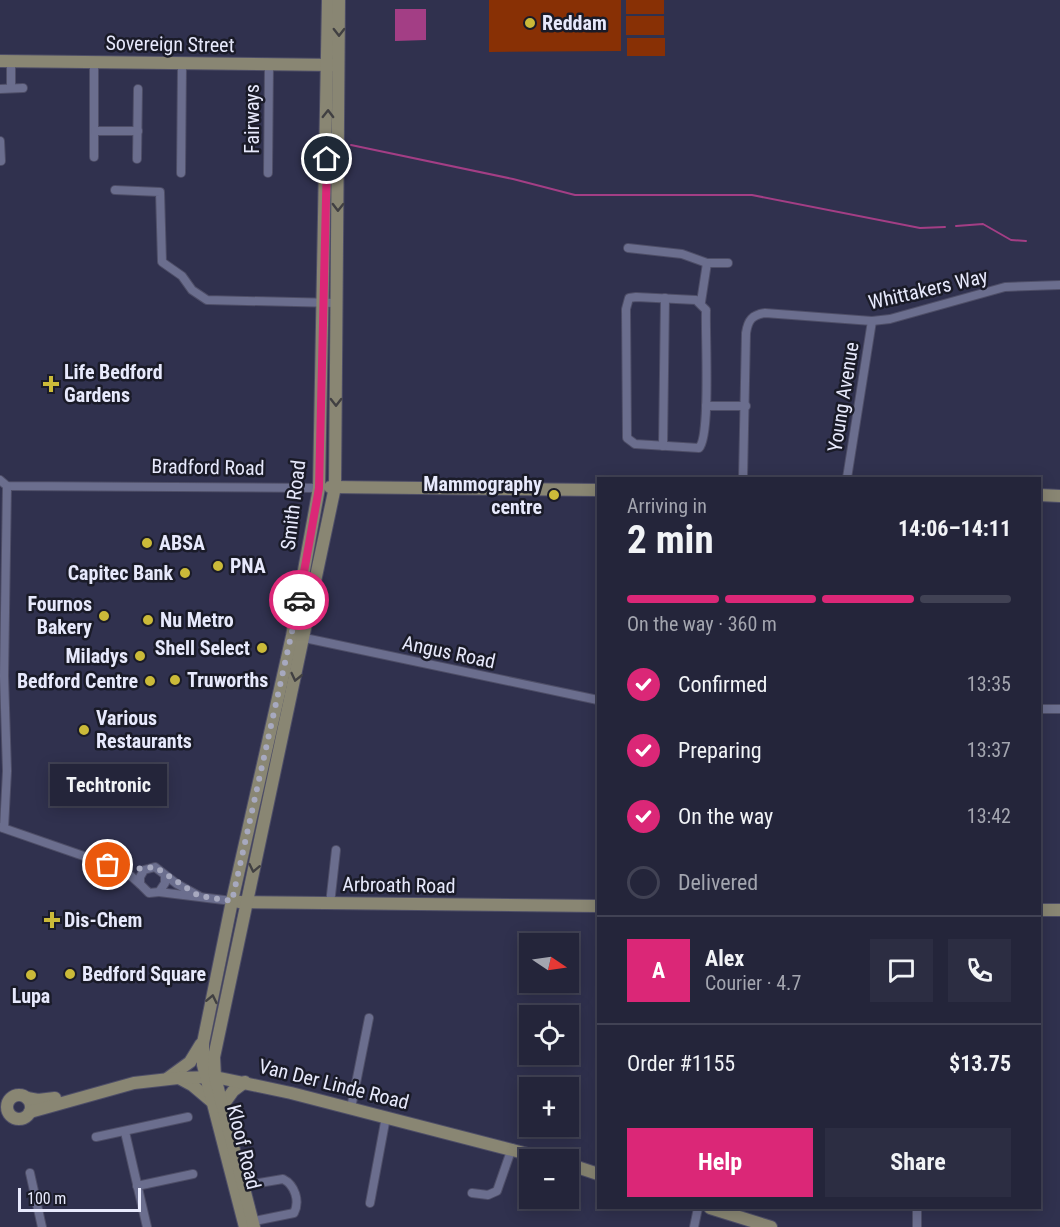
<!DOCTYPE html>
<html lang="en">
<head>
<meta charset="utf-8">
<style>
  :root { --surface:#24253a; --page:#2c2d42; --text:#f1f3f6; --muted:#a3a5af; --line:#414254; --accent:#db2777 }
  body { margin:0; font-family:"Roboto Condensed",sans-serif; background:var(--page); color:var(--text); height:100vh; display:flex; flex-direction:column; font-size:22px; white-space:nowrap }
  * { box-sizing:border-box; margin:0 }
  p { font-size:20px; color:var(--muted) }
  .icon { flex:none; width:33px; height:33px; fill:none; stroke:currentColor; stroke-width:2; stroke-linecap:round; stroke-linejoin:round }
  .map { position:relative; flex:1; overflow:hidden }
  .panel { position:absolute; left:597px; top:477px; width:444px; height:732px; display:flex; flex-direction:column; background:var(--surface); border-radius:0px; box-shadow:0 3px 15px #0003,0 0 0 2px var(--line) }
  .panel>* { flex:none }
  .needle { width:39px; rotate:103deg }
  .fabs { position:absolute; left:519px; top:933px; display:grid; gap:12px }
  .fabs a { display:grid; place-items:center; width:60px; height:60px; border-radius:0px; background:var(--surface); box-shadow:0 3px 15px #0003,0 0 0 2px var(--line); font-size:30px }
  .scale { position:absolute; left:18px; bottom:15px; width:123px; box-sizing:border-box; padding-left:6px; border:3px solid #e7e9fc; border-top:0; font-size:16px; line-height:21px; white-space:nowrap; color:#e7e9fc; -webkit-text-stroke:4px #1a1b28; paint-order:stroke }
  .pin { position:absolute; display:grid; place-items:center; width:51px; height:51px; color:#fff; margin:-26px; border:3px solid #fff; border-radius:50%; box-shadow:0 2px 6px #0007 }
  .courier { position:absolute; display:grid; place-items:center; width:60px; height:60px; margin:-30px; border:4px solid #db2777; border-radius:50%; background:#fff; color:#222; box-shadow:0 2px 8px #0007 }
  .bubble { position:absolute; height:42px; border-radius:0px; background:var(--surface); box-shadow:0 3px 15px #0003,0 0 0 2px var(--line); font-size:20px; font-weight:700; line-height:42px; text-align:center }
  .overview em { font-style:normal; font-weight:700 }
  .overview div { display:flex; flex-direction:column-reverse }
  .overview { display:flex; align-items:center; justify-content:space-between; height:102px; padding:0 30px }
  h1 { font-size:39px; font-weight:700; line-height:45px }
  .bar { display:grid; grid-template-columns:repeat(4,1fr); gap:9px 6px; align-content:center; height:72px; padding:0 30px }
  .bar i { height:8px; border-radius:4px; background:var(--line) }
  .bar .on { background:var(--accent) }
  .bar p { grid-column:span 4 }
  .line { display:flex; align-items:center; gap:15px; padding:0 30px; border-top:2px solid var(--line) }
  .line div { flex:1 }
  .round { display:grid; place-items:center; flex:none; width:63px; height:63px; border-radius:0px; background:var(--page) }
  ol { padding:0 30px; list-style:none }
  li { display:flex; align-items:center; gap:18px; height:66px }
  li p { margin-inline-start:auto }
  li .icon { padding:6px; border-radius:50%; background:var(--accent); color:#fff; stroke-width:4 }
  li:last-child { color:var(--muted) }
  li i { width:33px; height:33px; border:3px solid var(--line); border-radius:50% }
  .cta { display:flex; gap:12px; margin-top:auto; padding:12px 30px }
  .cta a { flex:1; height:69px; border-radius:0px; background:var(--accent); color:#fff; font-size:24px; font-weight:700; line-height:69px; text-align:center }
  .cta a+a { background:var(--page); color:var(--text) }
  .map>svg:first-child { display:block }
</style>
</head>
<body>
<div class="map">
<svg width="1060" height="1227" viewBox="0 0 1060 1227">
  <rect width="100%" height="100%" fill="#30314e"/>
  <g fill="#883005">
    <path d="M489,0H621V51L489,52Z"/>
    <rect x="626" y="0" width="38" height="14"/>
    <rect x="626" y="16" width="38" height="19"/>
    <rect x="627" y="38" width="38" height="18"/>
  </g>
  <path fill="#a33e85" d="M395,9H426V40L395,41Z"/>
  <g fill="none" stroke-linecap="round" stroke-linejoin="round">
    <g stroke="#a33e85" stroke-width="2">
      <path d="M351,145L513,179L575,195H752L920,228L945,227"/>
      <path d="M956,226L983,224L1011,240L1026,241"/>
    </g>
    <g stroke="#4e4e67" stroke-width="10">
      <g id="street">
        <path d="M11,61V88"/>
        <path d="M94,62V157"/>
        <path d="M0,89L23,88"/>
        <path d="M95,131H138"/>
        <path d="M0,141L1,161"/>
        <path d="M137,159L138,89"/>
        <path d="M181,173L182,65"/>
        <path d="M268,173L269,65"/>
        <path d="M115,190L160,192L162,262L182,276L192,290L207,300L336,303"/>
        <path d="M628,248L682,254L707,263H728"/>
        <path d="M636,297L696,300L706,310C705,333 711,436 699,448L635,444L627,438L626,309L629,298Z"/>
        <path d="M701,302L707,263"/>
        <path d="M706,406H746"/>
        <path d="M663,446L665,298"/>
        <path d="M743,478L746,333C748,320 752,315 765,313L872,321L890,319L1005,287L1060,285"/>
        <path d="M847,478L872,321"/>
        <path d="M0,480L7,486L319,488"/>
        <path d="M300,637L598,700"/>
        <path d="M1040,709H1060"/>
        <path d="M0,827L124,870L140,884"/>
        <path d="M4,828L7,771L4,676L7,486"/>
        <path d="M165,876V883L159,892L149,893L140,884V877L144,870L155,867L177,884L199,896"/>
        <path d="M159,892L232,901"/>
        <path d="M330,904L336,850"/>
        <path d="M351,1108L369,1018"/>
        <path d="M125,1132L147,1227"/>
        <path d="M96,1137L188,1117"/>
        <path d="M30,1173L42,1227"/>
        <path d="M137,1186L193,1174"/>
        <path d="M241,1186L283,1179C295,1185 300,1201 294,1213L250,1222"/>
        <path d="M472,1193L488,1195L497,1191L512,1148"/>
        <path d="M370,1203L386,1117"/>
        <path d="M694,1227L698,1208"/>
        <path d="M917,1227V1208"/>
      </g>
    </g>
    <g stroke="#4e4e67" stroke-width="14">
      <g id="secondary">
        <path d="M0,61L335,65"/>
        <path d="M330,487L598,490"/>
        <path d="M1040,495L1060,496"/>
        <path d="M239,902L598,906"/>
        <path d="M1040,910H1060"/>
        <path d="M168,1078L190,1062L201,1044"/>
        <path d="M179,1078L192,1085L211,1101"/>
        <circle cx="19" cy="1107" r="12"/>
        <path d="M27,1098L38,1100L55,1098"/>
        <path d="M223,1105L233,1091L245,1082"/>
        <path d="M30,1112L134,1083L178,1078L215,1077L291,1093L551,1160"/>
        <path d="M568,1164L598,1174"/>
        <path d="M710,1208L771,1227"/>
        <path d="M245,1227L203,1065V1043L232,901L292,636L319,488L328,0"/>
        <path d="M254,1227L215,1077L214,1057L335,487L339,0"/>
      </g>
    </g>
    <use href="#street" stroke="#6b6e8e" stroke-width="8"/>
    <use href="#secondary" stroke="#898673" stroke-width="12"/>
  </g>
  <defs><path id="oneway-chevron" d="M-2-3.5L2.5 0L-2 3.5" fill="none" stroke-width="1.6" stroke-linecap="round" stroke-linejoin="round" transform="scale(1.5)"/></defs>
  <g stroke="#414042">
    <use href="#oneway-chevron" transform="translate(339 32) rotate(90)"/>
    <use href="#oneway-chevron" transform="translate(328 114) rotate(-89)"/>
    <use href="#oneway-chevron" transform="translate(338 207) rotate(91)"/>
    <use href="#oneway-chevron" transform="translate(336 402) rotate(90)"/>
    <use href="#oneway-chevron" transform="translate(296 677) rotate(103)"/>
    <use href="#oneway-chevron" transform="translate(254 868) rotate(102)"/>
    <use href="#oneway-chevron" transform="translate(212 999) rotate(-78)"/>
  </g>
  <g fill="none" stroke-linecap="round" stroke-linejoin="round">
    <path stroke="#a7a9bf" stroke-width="6" stroke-dasharray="0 10.8" d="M108,865L124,870L155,867L199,896L232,901L299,600"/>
    <path stroke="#db2777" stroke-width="8" d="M299,600L319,488L327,159"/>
  </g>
  <g fill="#cbba39" stroke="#1a1b28" stroke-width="2">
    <circle cx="530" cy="23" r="6"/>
    <path d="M48 375h6v6h6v6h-6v6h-6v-6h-6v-6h6z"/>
    <circle cx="554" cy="495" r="6"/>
    <circle cx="147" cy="543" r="6"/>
    <circle cx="218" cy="566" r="6"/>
    <circle cx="185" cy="573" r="6"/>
    <circle cx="104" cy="616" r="6"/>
    <circle cx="148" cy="620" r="6"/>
    <circle cx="262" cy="648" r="6"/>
    <circle cx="140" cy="656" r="6"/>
    <circle cx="175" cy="680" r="6"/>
    <circle cx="150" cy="681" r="6"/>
    <circle cx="84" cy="730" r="6"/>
    <path d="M49 911h6v6h6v6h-6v6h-6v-6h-6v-6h6z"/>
    <circle cx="70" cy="974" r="6"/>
    <circle cx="31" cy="975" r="6"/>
  </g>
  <g text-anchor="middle" stroke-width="5" stroke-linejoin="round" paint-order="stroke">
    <g font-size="20" font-weight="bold" fill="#e7e9fc" stroke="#1a1b28" text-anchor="start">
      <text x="542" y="30">Reddam</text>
      <text x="64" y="379">Life Bedford<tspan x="64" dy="23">Gardens</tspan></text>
      <text x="542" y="491" text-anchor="end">Mammography<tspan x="542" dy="23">centre</tspan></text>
      <text x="159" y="550">ABSA</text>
      <text x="230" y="573">PNA</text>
      <text x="173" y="580" text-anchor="end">Capitec Bank</text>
      <text x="92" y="611" text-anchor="end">Fournos<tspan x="92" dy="23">Bakery</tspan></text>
      <text x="160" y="627">Nu Metro</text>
      <text x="250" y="655" text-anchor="end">Shell Select</text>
      <text x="128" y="663" text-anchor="end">Miladys</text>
      <text x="187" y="687">Truworths</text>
      <text x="138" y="688" text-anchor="end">Bedford Centre</text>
      <text x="96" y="725">Various<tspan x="96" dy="23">Restaurants</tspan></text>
      <text x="64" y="927">Dis-Chem</text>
      <text x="82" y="981">Bedford Square</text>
      <text x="31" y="1003" text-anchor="middle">Lupa</text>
    </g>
    <g font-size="20" fill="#e7e9fc" stroke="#1a1b28">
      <text transform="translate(170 44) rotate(1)" y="7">Sovereign Street</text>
      <text transform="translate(252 119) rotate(-90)" y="7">Fairways</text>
      <text transform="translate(928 289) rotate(-13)" y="7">Whittakers Way</text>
      <text transform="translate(843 397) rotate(-81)" y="7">Young Avenue</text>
      <text transform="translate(208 467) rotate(1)" y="7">Bradford Road</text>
      <text transform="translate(293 505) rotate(-83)" y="7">Smith Road</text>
      <text transform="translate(449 652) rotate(12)" y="7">Angus Road</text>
      <text transform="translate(399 885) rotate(1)" y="7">Arbroath Road</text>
      <text transform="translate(334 1084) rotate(14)" y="7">Van Der Linde Road</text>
      <text transform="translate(244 1147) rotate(76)" y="7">Kloof Road</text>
    </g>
  </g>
</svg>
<div class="fabs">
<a><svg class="needle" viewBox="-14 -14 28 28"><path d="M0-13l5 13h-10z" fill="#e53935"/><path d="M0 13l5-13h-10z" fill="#a3a5af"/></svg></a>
<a><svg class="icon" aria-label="locate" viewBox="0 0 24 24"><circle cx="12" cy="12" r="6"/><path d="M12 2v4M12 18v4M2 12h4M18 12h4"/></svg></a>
<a>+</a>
<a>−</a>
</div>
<div class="scale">100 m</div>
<div class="pin" style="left:108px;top:865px;background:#ea580c"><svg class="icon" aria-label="bag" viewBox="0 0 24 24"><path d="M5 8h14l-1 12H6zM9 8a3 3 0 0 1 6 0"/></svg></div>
<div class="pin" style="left:327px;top:159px;background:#1f2937"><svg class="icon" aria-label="home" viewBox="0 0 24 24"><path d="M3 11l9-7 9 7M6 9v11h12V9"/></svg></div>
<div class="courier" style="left:299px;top:600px"><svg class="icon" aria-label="car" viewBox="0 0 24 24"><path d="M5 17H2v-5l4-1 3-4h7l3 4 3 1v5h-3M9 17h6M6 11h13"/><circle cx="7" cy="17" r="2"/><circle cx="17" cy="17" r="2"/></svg></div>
<div class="bubble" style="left:50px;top:764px;width:117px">Techtronic</div>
<section class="panel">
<div class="overview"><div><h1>2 min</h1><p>Arriving in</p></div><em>14:06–14:11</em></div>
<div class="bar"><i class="on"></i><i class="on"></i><i class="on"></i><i></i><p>On the way · 360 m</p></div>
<ol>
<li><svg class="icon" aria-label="check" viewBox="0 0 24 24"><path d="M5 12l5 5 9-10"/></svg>Confirmed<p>13:35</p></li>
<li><svg class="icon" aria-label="check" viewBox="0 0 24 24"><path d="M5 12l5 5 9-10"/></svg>Preparing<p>13:37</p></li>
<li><svg class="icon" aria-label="check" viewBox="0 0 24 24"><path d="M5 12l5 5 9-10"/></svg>On the way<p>13:42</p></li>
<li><i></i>Delivered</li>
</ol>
<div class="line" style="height:108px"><b class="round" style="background:var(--accent);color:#fff">A</b><div><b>Alex</b><p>Courier · 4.7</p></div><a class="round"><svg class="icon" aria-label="chat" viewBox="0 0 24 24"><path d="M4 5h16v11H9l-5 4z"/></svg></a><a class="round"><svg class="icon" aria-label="phone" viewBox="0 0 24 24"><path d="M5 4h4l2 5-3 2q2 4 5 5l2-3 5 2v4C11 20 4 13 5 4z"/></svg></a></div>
<div class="line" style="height:78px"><div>Order #1155</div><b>$13.75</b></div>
<div class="cta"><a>Help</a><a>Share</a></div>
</section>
</div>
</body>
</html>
